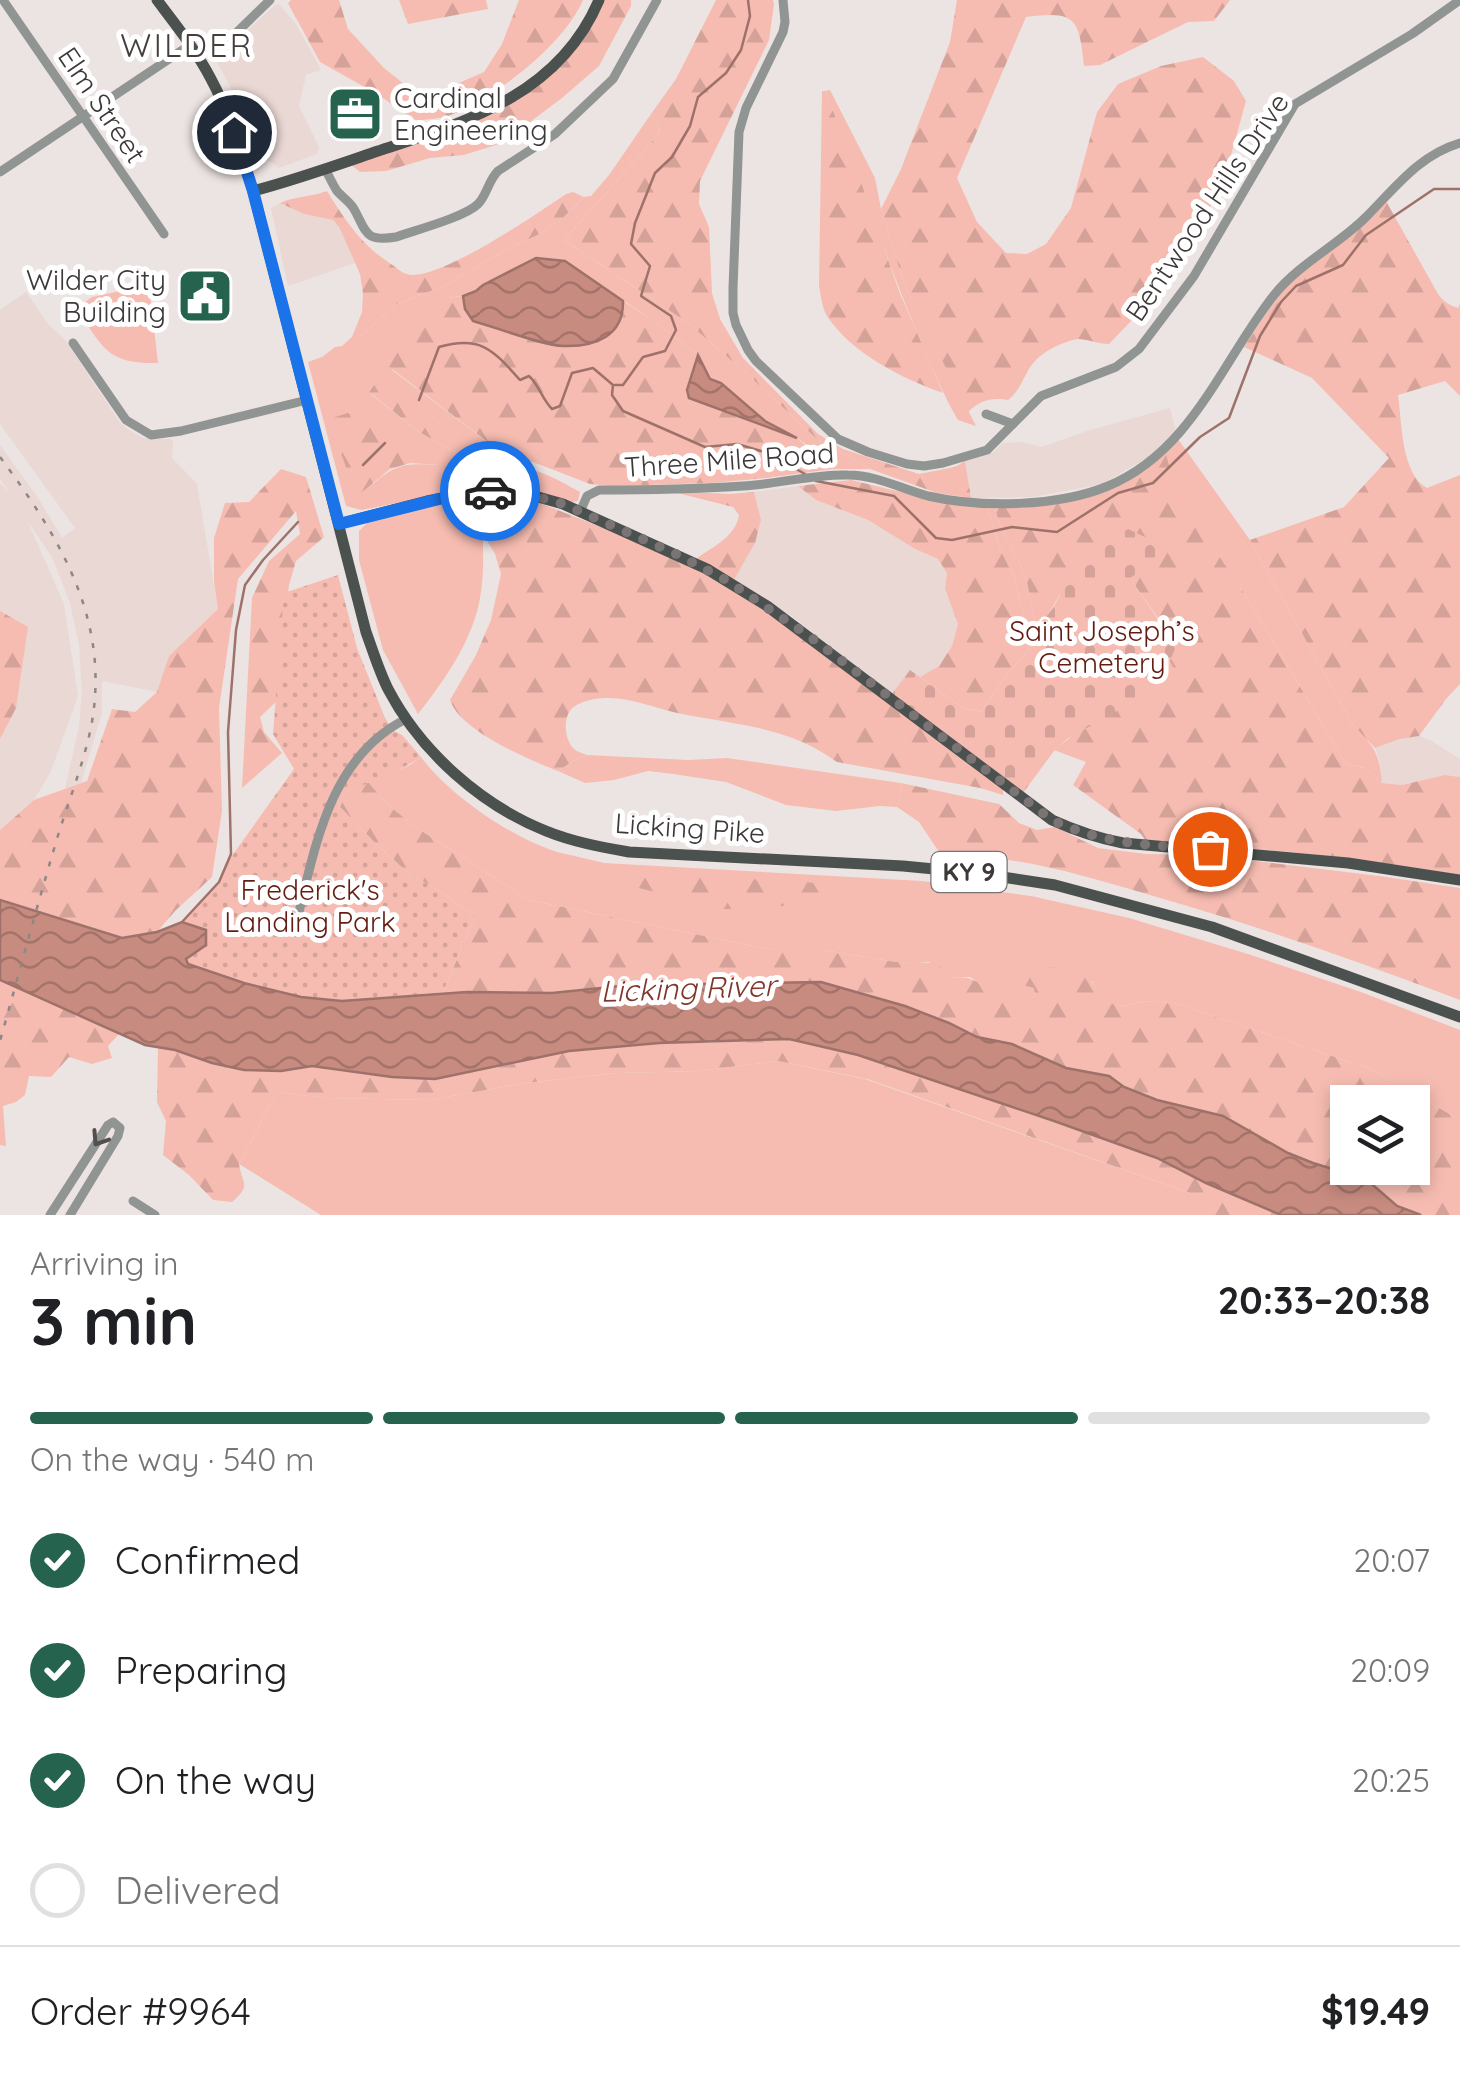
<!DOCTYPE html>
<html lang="en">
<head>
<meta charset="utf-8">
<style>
  :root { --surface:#fff; --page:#f6f6f6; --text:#202124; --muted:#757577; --line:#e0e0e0; --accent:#26634e }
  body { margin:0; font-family:Quicksand,sans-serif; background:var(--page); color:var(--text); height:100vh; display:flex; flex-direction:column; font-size:38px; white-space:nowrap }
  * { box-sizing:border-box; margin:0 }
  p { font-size:32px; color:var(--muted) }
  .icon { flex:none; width:55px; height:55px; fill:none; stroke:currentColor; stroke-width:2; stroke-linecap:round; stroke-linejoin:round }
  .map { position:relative; height:1215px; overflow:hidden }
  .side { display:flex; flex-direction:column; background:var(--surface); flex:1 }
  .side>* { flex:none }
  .controls { position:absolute; left:1330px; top:1085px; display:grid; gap:20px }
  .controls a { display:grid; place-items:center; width:100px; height:100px; border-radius:0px; background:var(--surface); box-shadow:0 5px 15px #0003; font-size:50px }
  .pin { position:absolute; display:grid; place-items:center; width:85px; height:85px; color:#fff; margin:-42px; border:5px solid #fff; border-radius:50%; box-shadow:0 2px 10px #0007 }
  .courier { position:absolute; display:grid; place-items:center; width:100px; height:100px; margin:-50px; border:8px solid #1a73e8; border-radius:50%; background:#fff; color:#222; box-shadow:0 2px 12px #0007 }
  .summary em { font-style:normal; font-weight:700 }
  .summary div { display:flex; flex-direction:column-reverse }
  .summary { display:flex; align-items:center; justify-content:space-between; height:170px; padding:0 30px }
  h1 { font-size:65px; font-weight:700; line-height:75px }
  .bar { display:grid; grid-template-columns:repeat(4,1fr); gap:15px 10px; align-content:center; height:120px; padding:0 30px }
  .bar i { height:12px; border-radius:8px; background:var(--line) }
  .bar .on { background:var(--accent) }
  .bar p { grid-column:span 4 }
  .line { display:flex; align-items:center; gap:25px; padding:0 30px; border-top:2px solid var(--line) }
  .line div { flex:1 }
  ol { padding:0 30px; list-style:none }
  li { display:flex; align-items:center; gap:30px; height:110px }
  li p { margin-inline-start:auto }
  li .icon { padding:10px; border-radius:50%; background:var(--accent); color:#fff; stroke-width:4 }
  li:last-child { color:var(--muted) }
  li i { width:55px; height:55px; border:5px solid var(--line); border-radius:50% }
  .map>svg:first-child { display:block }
</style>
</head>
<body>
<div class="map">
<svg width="1460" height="1215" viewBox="0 0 1460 1215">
  <defs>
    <pattern id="forest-firs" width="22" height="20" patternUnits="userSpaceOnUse" patternTransform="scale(2.5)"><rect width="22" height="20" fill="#f6bcb1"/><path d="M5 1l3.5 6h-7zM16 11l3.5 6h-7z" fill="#d4a299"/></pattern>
    <pattern id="cemetery-stones" width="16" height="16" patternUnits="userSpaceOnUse" patternTransform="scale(2.5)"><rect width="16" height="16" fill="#f6bcb1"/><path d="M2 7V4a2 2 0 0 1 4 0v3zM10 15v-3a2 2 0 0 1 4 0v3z" fill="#d4a299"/></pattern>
    <pattern id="park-dots" width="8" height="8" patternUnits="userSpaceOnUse" patternTransform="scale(2.5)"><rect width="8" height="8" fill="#f6bcb1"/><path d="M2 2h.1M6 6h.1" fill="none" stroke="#d4a299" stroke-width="1.8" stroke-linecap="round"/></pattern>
    <pattern id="water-waves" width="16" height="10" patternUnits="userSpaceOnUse" patternTransform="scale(2.5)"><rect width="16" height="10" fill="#c88b80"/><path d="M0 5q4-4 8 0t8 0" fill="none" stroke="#a4736a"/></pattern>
  </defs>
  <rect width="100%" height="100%" fill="#ece4e2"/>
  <g fill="#e9d8d4">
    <path d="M279,4L296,24L321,70L306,75L299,106L319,147L317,154L279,168L262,156L249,122L216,60L274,6Z"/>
    <path d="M280,203L304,214L333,220L339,227L355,263L288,286L271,208Z"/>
    <path d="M26,292L48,324L65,340L119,421L127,429L143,438L171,439L173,441L172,458L197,484L218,609L169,656L158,692L102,681V713L81,783L65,789L79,726L82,692L79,645L70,603L52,557L27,520L64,604L78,696L51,771L34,800L0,830V483L10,493L0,479V445L38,498L62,538L75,528L0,424V310Z"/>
    <path d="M1170,408L1176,432L1145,459L1102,484L1032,497L971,498L965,461L994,452L1002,443L1021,442L1042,447L1087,431Z"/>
    <path d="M798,486L816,500L868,520L915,549L938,559L947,573L945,590L958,623L952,646L939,666L920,677L910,671L892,694L793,617L734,580L755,543L761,520L754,492Z"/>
    <path d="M1419,736L1430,740L1460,759V777L1445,775L1402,785L1382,783L1380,763L1375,748L1400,739Z"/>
  </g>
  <g fill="#f6bcb1" fill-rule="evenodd">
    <path d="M830,90L875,178L881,209L904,284L976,426L958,420L950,406C900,304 867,196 825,91Z"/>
    <path d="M651,114L660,129L657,136L564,240L688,323L746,373L818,440L870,469H833L813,449L797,438L765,421L721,383L710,379L698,355L648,317L565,261L483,285C473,294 461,296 448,298L392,370L509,458C488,467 496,477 481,487L361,510L346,506L308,362L322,357L335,347L342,346L352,337H360L395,305L446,285L509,248L540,234L565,216L584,197L591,196L609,175ZM380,377L445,427L457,453L419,432L372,395L369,391ZM364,403L438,464V465C408,463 396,463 373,484L333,418L355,411Z"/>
    <path d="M149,285L158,363C109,364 104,350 79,312L78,307L92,297Z"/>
    <path d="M1178,439L1250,540L1353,725C1374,747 1379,751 1382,783L1364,768L1346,764L1248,599L1196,523L1177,520L1172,506L1165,452Z"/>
    <path d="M508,466C534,466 557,479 580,492L578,501L572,502L532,491L500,485L497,482L496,475L501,469Z"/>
    <path d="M480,496C482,529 486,564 480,598C473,640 444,681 418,714L383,650L359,560V531L369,521L451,500Z"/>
    <path d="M988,508H995C1000,533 1016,552 1025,576C1031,593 1031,617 1039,631L1034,644L1026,626L1014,577L1000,549Z"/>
    <path d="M587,755L689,760L727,758L901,783L902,789L897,807L880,806L836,811L786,805L726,782L673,774L648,771L614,780L585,783L558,771L573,761Z"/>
    <path d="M421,757C449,795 512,838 557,852C573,856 589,859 604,863L922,881L1031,896L1129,918L1248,954L1361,992L1460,1030V1120L1371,1069L1174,1003L1144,1001L1123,1006L1102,1001L1092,981L1034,988L1035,997L1015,1002L1002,998L970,977H949L929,962L915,963L896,962L823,950H773L529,900L417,828L388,805L368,782L410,765Z"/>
    <path d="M778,1061L865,1079L1193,1194L1237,1215H321L239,1164L277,1092L325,1098L429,1100L525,1083L618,1073L698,1071Z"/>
  </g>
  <g fill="url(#forest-firs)" fill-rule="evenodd">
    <path d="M291,0H339L348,29L384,68L409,88L438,92L484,72L502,44L519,0H583C564,45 494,99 448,116C439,119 427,119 417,121L377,94L320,62L288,3Z"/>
    <path d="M399,0H486L488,9L408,24Z"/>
    <path d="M604,0H631V6L599,66L562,98L502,143L464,155L430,158L386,171L360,172L350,164L494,113L528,93L552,74Z"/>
    <path d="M716,0H773L774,4L769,40L700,181L699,204L709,227L712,293L720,319L743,358L818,434L843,449L919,474L955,467L965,461L971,498L937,493L870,469L818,440L746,373L688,323L564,240L657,136L660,129L651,114L676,79Z"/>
    <path d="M957,0H1230L1214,21L1188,22L1100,65L1084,66C1079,17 1075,11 1026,17L957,178L977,222L1006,253L1027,254L1046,244L1071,208L1097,112L1118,84L1161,66L1203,57L1234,81L1246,101L1221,191L1132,320L1109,344C1099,344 1086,339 1078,339C1064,341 1044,351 1035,361C1024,373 1022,389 1008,400C992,397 980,400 968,412L904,284L881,209L901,169L950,42Z"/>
    <path d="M822,91H825L857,171L899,291L943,393C903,379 851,353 827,316C822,308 821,296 819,286Z"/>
    <path d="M327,191C346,222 362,246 394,266C398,269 402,273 407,274C434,284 540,212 566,194L573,192L584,197L565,216L540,234L509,248L446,285L395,305L360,337H352L362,312L363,294L360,274L339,227L333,220L304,214L280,203C295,196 311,197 327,191Z"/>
    <path d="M1386,201L1438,294C1444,302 1449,305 1458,308L1460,304V396L1445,381L1398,395C1402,423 1401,474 1427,488L1460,475V684L1446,699L1419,736L1400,739L1375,748L1353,725L1250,540L1344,507L1389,458L1312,378L1244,347L1277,297L1294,279L1338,246Z"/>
    <path d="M463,296L465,309L623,315V301L648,317L698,355L687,389L689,398L797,438L833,469L766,478L712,483L611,486L590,484L533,462L509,458L371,353L412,311L448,298Z"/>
    <path d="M380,376L445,427L465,451L457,453L419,432L369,392Z"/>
    <path d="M364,402L440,465L410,463L390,469L362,492L354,490L330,422L332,418L354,411Z"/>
    <path d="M1165,452L1179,498L1172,506L1177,519L1196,522L1248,599L1346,764L1364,768L1382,783L1402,785L1445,775L1460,777V875C1356,857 1251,847 1146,841L1141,834L1073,785L1086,762L1054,750L1170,661L1167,631L1129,577L1161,558L1051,582L1060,594L1039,631C1031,618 1031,593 1025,576C1016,552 1000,533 995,508L1072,501Z"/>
    <path d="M281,469L306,477L324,537L296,561L289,585L276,702L260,717L264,732L282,753L242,788L252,598L269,561L300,534L296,511L238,579L219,708L222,811L212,877L175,911L157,932L122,938L0,900V830L34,800L87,781L112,709L135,712L157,692L169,656L218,609L214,582V538L225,503L249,502Z"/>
    <path d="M851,480L938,501L988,508L1000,549L1014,577L1026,626L1034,644L1008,673L981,712L963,708L920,677L939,666L952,646L958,624L945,589L947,573L938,559L915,549L868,520L816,500L798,486Z"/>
    <path d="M669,491L730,494L754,492L761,520L755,543L734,580L697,558C713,547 736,536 739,515L733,507Z"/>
    <path d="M480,496L535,501L608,530L707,574L780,621L1003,789V795L980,788L837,762C790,727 737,725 682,714C657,709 630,697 605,698C597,698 582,701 575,706C562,714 564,738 573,748C577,752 582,753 587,755L573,761L558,771C530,760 460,731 450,700L476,655L491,620L501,574L495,554L482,532Z"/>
    <path d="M0,611L28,627L16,708L0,739Z"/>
    <path d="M368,782L388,805L417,828L529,900L773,950H823L896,962L936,963L949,977C957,978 966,976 973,980C1002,993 998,1006 1035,997L1034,988L1016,983C1030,962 1073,964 1090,980C1095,984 1098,995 1103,1001L1123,1006L1144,1001L1174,1003L1371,1069L1460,1120V1215H1421L1397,1206L1358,1172L1339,1171L1313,1163L1288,1153L1223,1116L1157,1100L1124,1087L1109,1076L1066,1068L1012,1044L977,1037L949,1023L905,1006L821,982L630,985L552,993L467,992L442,994L475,917L435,888L409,874L373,841L340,807L337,798ZM1348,1102H1412V1168H1348Z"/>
    <path d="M901,783L999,804L1019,823L1037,830L1055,827L1098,848L1146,854L1206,855L1379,876L1460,888V1000C1358,961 1255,925 1150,895C1081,875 1014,854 941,855L919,822L897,807L902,789Z"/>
    <path d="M621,874H682L732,879L790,880L822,884L846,894L765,909H723L607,880Z"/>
    <path d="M0,980L120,1033L108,1046L112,1058L92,1064L69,1057L51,1077L29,1076L25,1095L16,1102L3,1106L6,1146L0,1145Z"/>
    <path d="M757,1039H789L858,1054L1157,1158L1206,1183L1281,1215H1194L1193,1194L867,1079L778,1061L698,1071L618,1073L525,1083L429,1100L325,1098L277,1092L239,1164C243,1186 251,1185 232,1202L213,1200L189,1175L163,1155L166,1121L157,1102L158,1047L175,1050L212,1063L281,1071L312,1066L392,1077L435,1079L569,1051L659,1043H709Z"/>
  </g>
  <path fill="url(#cemetery-stones)" d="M1128,529L1147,538L1162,558L1130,578L1176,646L1170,661L1176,673L1172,680L1067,739L1054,751L1023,793L892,694L910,670L963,708L981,712L1008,673L1034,644L1043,621L1053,608L1060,595L1050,583Z"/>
  <path fill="url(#park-dots)" d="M338,575L357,648L385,718L394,731L402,735L421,757C395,775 363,782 337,799L340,807L373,841L409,874L435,888L475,917L442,994L342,1001L301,997L244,983L188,964L185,959L206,930L182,922L219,882L229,860L294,769L273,734L284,593Z"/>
  <g fill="url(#water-waves)" stroke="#9e726a" stroke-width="2.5">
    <path d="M536,258L565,261L623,301C624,336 595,347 564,346C544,346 495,327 473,321L465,309L463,296L476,291L483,285Z"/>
    <path d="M698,355L710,379L721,383L765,421L797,438L689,398L687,390Z"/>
    <path d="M0,900L122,938L157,932L182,922L206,930V945L186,959L188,964L244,983L301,997L342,1001L467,992L552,993L630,985L821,982L905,1006L949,1023L977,1037L1012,1044L1066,1068L1109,1076L1124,1087L1157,1100L1223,1116L1288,1153L1313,1163L1339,1171L1358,1172L1397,1206L1421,1215H1281L1206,1183L1157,1158L1054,1121L858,1055L789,1039L659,1043L569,1051L435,1079L392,1077L312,1066L281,1071L244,1070L212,1063L175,1050L145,1045L0,980Z"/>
  </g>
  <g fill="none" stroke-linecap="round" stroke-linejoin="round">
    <g stroke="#9e726a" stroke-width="2.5">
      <path d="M615,385H623L643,357L665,351L676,330L671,316L641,296L650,266L631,244L635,223L655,173L672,157L690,126L698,97L726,73L741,50L750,16L748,0"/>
      <path d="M419,400L439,347C481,335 493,350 520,380L529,376C539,385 542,399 552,409L560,406L572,373L593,368L613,385L612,395L623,411L705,447L737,444L768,453L805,474"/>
      <path d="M363,465L385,443"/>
      <path d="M816,481L894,496L936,538L952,540L1012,527L1057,532L1118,493L1153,483L1200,437L1229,418L1260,336L1281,302L1296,286L1343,265L1366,235L1434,189H1460"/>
      <path d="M182,922L219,882L231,854L228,732L236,630L245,585L263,560L298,522"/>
    </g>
    <g stroke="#909492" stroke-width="9">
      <path d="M3,0L164,234"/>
      <path d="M783,0L785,22L783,32L746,108L739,132L733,288V313L736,325L748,350L756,361L838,439L868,452L907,464L924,466L943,463L987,450L1041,396L1116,367L1139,349L1194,276L1295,104L1412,34L1460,0"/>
      <path d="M198,56L234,35L270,0"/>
      <path d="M325,169C329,176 333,185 337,191C343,198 350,202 354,209C367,232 364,242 396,237C416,230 465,217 478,204C487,195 488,181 498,171L555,134L613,79L657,0"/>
      <path d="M0,172L190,45"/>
      <path d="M73,343L126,420L151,435L181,431L307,400"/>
      <path d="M986,414L1013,424"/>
      <path d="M580,512L587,496L599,490C647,490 695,489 743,486C778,484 813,474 848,475C876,475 902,489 928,496C981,508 1058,507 1108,486C1192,451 1222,361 1274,295C1300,263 1338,245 1366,217C1395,188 1419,155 1460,143"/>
      <path d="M294,932C314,855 326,759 406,719"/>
      <path d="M133,1201L155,1215"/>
      <path d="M50,1215L108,1125L113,1122L120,1128L118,1136L70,1215"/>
    </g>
    <g stroke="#4b514f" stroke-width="11">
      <path d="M157,0C176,25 196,50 211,79C230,114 241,153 253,191L366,632C373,651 379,671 388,689C421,752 481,805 546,831C573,842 601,847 629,852L903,866L976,873L1055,885L1212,927L1460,1017"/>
      <path d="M253,191C295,180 337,165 378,151C466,122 559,95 599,0"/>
      <path d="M339,524L427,501L479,491L531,495L563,504L707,569L767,606L1052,820C1076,831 1097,838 1123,843L1348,863L1460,880"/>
    </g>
    <path stroke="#8d8786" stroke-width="2.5" stroke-dasharray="5 10" stroke-linecap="butt" d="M0,457C61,539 113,624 90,732C81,772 65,810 54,849C35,913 18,977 0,1041"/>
  </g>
  <defs><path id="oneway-chevron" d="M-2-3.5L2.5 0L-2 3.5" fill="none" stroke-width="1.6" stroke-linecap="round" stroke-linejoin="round" transform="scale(2.5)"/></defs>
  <use stroke="#51504e" href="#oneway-chevron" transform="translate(99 1139) rotate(123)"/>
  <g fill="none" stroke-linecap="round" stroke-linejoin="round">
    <path stroke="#7a7574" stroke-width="10" stroke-dasharray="0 18" d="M490,491L530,495L563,504L674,553L726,580L809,636L1052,820C1107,846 1152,845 1210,849"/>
    <path stroke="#1a73e8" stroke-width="12" d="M234,132L253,191L339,524L455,495L490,491"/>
  </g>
  <defs>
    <g id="office-square" transform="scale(2.875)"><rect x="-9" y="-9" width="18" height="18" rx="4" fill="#26634e" stroke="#fff"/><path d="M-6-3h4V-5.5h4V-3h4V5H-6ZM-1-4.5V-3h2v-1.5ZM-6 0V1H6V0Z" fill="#fff"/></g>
    <g id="civic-square" transform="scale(2.875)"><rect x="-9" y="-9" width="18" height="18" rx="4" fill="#26634e" stroke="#fff"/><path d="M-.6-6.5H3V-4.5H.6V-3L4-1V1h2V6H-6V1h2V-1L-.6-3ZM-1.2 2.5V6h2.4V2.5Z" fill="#fff"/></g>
  </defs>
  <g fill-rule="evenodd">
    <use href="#office-square" x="355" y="114"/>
    <use href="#civic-square" x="205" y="296"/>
  </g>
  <g text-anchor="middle" stroke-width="10" stroke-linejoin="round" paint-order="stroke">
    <rect fill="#fff" stroke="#767474" stroke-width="2.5" x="931.5" y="852" width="75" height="40" rx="8"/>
    <g font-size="25" font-weight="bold" fill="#3c3938">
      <text x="969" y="881">KY 9</text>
    </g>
    <g font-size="28" fill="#3c3938" stroke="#fff" text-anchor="start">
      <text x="394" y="108">Cardinal<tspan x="394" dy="32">Engineering</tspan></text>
      <text x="166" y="290" text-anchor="end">Wilder City<tspan x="166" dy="32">Building</tspan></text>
    </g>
    <g font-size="28" fill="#3c3938" stroke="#fff">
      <text transform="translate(102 105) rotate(56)" y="10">Elm Street</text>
      <text transform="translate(1207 207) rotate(-56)" y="10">Bentwood Hills Drive</text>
      <text transform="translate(729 460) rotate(-4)" y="10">Three Mile Road</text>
      <text transform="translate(690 828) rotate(4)" y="10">Licking Pike</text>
    </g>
    <g font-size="28" fill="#641c12" stroke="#fff">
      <text x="1102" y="641">Saint Joseph’s<tspan x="1102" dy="32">Cemetery</tspan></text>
      <text x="310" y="900">Frederick's<tspan x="310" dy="32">Landing Park</tspan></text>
    </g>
    <g font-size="30" font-style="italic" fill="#80362a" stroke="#fff">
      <text transform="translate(688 989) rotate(-2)" y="10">Licking River</text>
    </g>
    <g font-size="32" letter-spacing="2.5" fill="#453e3d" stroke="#fff">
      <text x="187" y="57">WILDER</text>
    </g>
  </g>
</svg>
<div class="controls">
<a><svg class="icon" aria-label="layers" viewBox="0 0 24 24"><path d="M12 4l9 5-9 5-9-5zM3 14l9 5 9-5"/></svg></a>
</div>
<div class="pin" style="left:1210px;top:849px;background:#ea580c"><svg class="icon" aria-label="bag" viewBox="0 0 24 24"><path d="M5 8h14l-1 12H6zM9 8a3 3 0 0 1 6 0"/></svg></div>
<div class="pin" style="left:234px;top:132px;background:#1f2937"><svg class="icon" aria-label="home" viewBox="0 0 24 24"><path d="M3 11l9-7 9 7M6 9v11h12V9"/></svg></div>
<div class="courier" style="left:490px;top:491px"><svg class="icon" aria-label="car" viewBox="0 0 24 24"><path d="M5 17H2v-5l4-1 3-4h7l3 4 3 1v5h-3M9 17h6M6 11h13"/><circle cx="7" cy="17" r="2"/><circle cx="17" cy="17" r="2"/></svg></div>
</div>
<section class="side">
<div class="summary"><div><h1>3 min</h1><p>Arriving in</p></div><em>20:33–20:38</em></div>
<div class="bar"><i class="on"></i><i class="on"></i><i class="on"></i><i></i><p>On the way · 540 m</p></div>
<ol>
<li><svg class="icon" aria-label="check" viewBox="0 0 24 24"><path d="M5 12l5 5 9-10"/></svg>Confirmed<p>20:07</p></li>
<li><svg class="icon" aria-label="check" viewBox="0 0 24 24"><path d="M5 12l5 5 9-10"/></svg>Preparing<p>20:09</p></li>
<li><svg class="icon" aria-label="check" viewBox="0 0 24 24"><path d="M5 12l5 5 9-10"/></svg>On the way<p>20:25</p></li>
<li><i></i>Delivered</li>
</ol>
<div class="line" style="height:130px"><div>Order #9964</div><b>$19.49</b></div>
</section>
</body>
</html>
